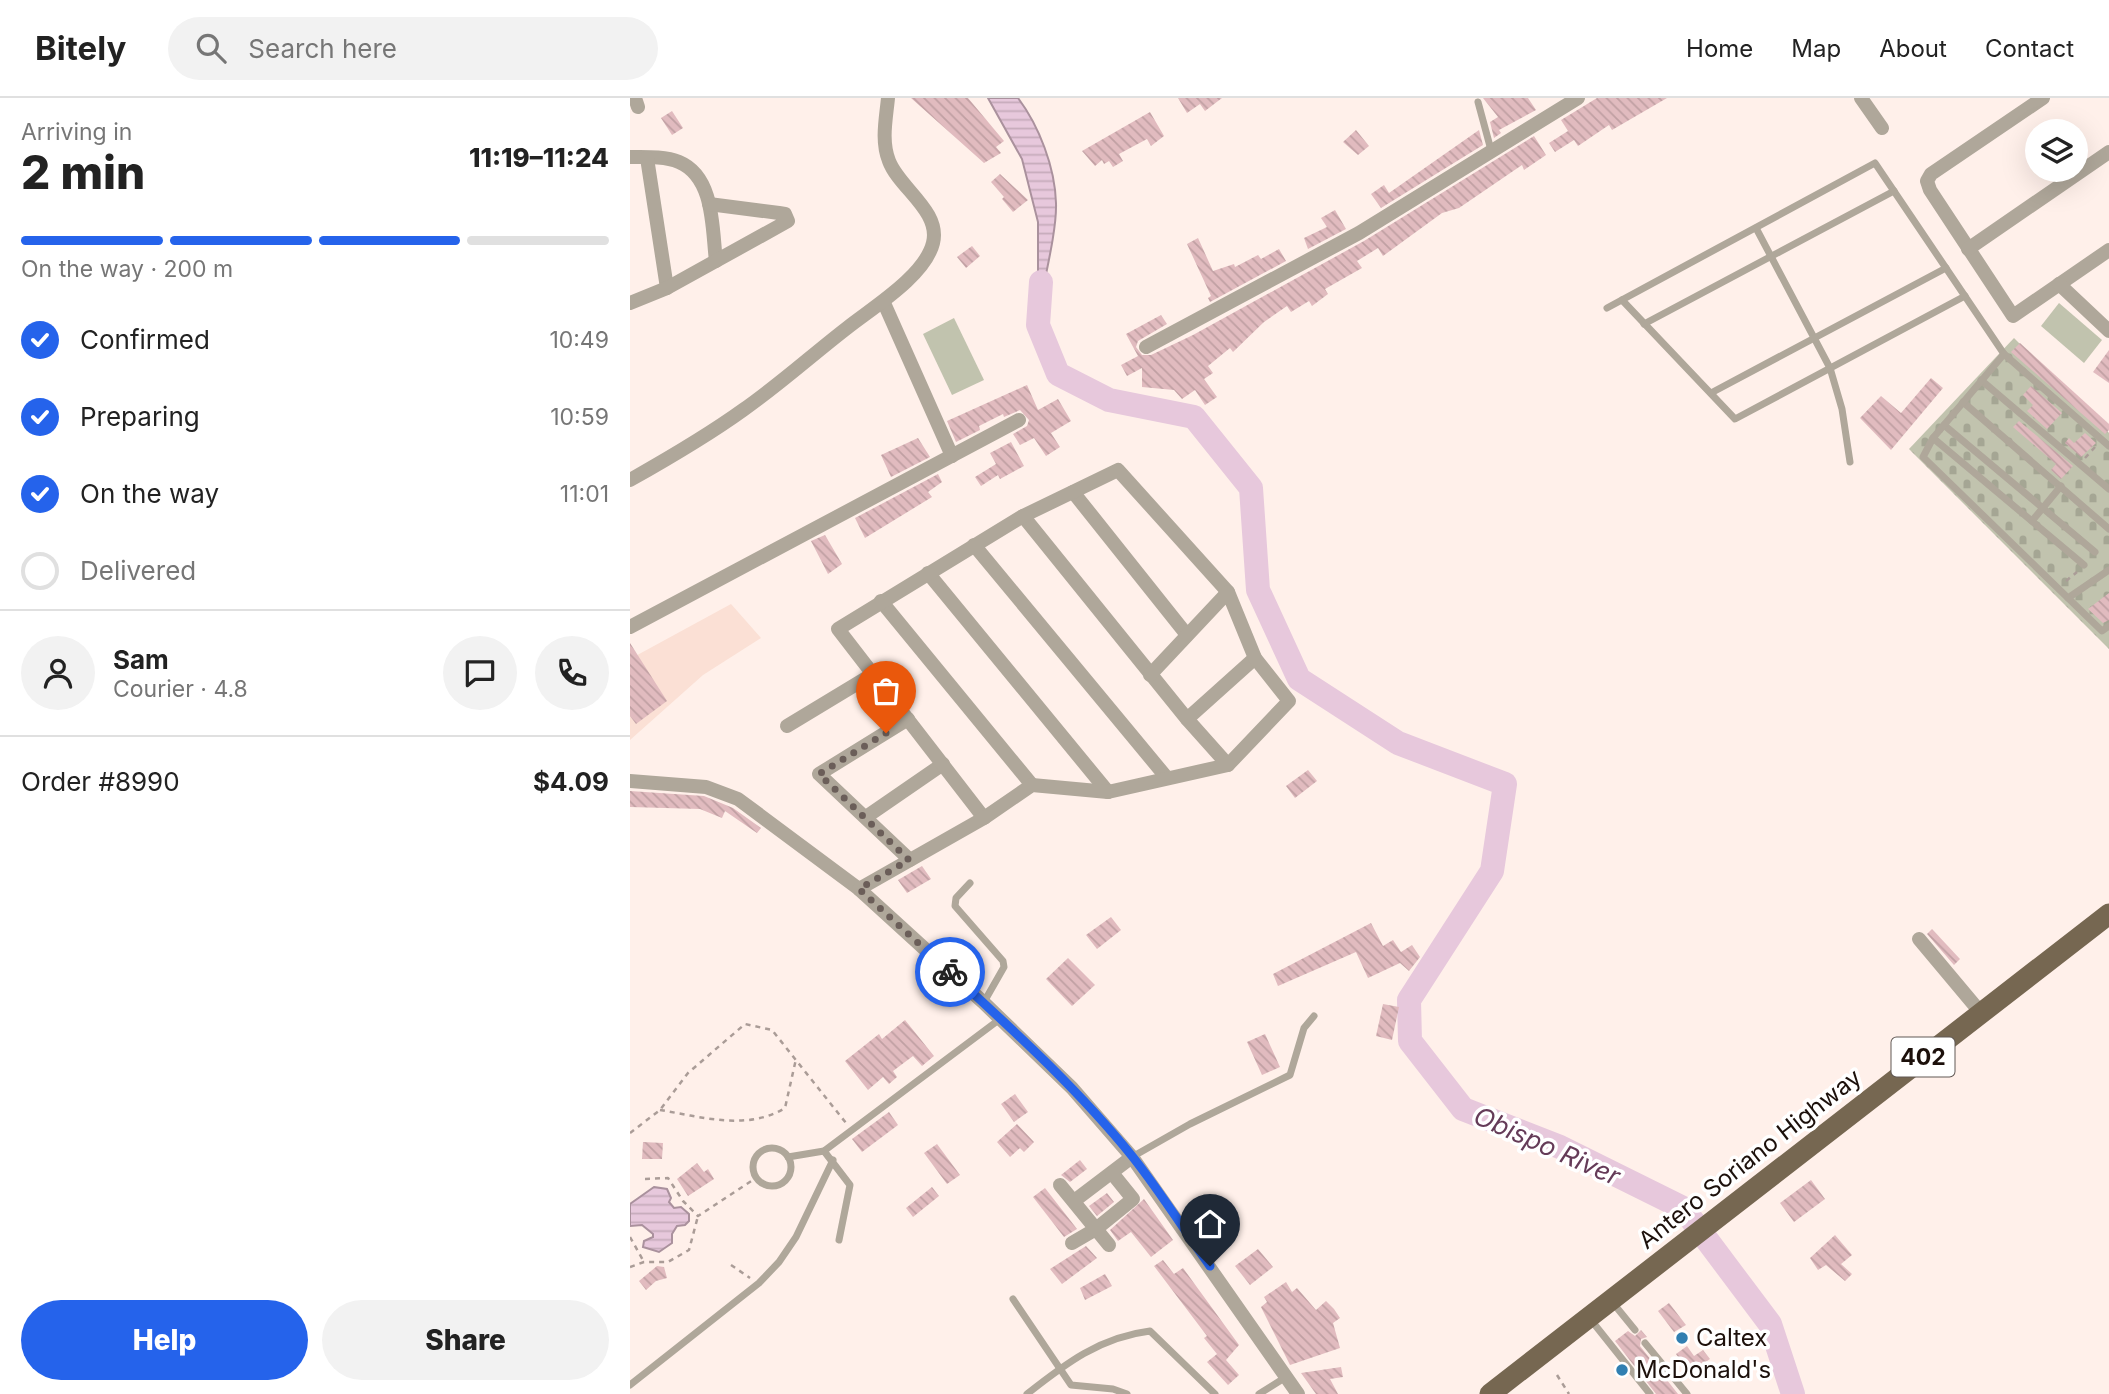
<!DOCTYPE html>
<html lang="en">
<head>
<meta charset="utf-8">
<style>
  :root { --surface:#fff; --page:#f2f2f2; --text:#222; --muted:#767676; --line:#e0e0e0; --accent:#2563eb }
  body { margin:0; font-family:Inter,sans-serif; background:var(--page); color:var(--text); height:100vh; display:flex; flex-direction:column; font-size:26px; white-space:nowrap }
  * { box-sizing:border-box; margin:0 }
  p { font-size:23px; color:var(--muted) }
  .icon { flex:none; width:38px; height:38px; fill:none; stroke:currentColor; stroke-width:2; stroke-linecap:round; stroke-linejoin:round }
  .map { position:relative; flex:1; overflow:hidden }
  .panel { display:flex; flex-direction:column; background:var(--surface); width:630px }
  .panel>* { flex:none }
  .controls { position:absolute; left:1395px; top:21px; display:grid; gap:14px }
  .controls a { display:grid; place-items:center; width:63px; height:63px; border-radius:50%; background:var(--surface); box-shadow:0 7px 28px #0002; font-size:35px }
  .pin { position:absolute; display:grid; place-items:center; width:60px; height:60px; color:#fff; margin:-72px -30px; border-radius:50% 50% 50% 0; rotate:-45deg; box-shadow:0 0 7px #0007 }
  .pin .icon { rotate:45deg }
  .courier { position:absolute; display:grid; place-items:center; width:70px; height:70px; margin:-35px; border:5px solid #2563eb; border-radius:50%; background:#fff; color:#222; box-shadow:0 2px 9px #0007 }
  .summary em { font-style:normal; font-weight:800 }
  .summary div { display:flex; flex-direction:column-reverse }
  .summary { display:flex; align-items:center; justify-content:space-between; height:119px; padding:0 21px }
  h1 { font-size:46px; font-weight:800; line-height:52px }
  .bar { display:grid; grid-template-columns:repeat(4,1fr); gap:10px 7px; align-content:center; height:84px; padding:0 21px }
  .bar i { height:9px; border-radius:5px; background:var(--line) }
  .bar .active { background:var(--accent) }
  .bar p { grid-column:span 4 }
  .line { display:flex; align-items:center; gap:18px; padding:0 21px; border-top:2px solid var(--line) }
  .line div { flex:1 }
  .round { display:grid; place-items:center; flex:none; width:74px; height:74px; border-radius:37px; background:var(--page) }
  ol { padding:0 21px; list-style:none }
  li { display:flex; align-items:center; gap:21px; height:77px }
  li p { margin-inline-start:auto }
  li .icon { padding:7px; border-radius:50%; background:var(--accent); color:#fff; stroke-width:4 }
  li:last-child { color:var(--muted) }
  li i { width:38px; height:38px; border:4px solid var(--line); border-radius:50% }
  .primary-button { display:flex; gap:14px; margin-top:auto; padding:14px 21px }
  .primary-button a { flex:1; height:80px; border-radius:42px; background:var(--accent); color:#fff; font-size:28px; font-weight:800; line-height:80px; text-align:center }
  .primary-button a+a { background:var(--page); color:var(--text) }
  header { display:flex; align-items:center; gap:42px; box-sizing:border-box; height:98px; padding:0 35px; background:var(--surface); border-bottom:2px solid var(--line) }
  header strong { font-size:33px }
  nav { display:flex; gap:38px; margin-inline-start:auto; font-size:24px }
  .search { width:490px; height:63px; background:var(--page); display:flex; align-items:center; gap:18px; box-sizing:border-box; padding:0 24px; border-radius:38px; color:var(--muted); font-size:26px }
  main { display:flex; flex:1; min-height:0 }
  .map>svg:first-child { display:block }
</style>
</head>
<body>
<header>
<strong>Bitely</strong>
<div class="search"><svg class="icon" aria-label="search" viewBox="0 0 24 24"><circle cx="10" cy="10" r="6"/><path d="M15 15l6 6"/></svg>Search here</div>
<nav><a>Home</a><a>Map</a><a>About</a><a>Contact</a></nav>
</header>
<main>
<section class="panel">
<div class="summary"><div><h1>2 min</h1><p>Arriving in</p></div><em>11:19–11:24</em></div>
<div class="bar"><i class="active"></i><i class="active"></i><i class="active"></i><i></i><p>On the way · 200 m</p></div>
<ol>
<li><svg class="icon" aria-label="check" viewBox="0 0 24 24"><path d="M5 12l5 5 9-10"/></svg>Confirmed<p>10:49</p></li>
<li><svg class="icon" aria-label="check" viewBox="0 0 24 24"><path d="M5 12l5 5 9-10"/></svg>Preparing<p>10:59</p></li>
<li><svg class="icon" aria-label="check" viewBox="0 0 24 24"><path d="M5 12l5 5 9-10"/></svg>On the way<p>11:01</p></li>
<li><i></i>Delivered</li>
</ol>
<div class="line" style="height:126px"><a class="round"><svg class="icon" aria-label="person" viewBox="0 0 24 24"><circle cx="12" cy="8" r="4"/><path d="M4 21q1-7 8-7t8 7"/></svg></a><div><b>Sam</b><p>Courier · 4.8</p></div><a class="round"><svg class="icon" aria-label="chat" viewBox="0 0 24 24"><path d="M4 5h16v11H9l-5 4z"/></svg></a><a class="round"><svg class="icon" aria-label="phone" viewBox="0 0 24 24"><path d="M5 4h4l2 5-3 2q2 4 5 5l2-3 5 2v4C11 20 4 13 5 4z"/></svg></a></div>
<div class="line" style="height:91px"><div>Order #8990</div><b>$4.09</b></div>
<div class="primary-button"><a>Help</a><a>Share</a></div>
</section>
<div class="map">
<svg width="1479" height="1296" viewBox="0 0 1479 1296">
  <defs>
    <pattern id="cemetery-stones" width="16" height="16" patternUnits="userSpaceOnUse" patternTransform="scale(1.75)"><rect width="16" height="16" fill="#c1c3ae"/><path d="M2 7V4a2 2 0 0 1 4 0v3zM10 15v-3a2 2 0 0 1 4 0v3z" fill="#a5a694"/></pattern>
    <pattern id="water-rules" width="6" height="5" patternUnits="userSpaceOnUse" patternTransform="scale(1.75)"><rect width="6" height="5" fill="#e7c8dc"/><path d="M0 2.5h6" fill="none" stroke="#c6abbb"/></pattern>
    <pattern id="building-back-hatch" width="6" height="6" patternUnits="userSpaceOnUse" patternTransform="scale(1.75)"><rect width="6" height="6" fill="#e1bbbf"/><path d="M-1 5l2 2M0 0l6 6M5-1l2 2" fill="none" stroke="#c0a0a3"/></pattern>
  </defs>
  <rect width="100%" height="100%" fill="#fff0ea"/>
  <path fill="#fbe0d5" d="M101,506L131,540L73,577L0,642V561Z"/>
  <path fill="url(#cemetery-stones)" d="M1384,240L1479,335V551L1279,351Z"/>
  <g fill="#c1c3ae">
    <path d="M1429,205L1472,242L1454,265L1411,228Z"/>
    <path d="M324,220L354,282L322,297L293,236Z"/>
  </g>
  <g fill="url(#water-rules)" stroke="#aa919d" stroke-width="2">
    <path d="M358,0H388C409,28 425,69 426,105C427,134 413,186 408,217V124L392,61Z"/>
    <path d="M24,1089L37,1091L41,1100L39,1104L44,1110L51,1109L59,1116V1123L55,1127L47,1128L42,1136V1145L29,1154L13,1149L14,1143L23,1139V1136L12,1127L0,1128V1106Z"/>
  </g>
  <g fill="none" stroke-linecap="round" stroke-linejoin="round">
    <path stroke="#e7c8dc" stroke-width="24" d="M411,184L408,227L428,276L479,302L564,319L621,390L628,492L669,581L768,645L875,686L862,773L779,902L780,943L833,1011L930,1049L1053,1110L1140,1226L1163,1296"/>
  </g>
  <g fill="url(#building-back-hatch)">
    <path d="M281,0H338L374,43L366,49L371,55L354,65Z"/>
    <path d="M548,0H592L575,13L570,6L557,15Z"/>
    <path d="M853,0H898L906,12L869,32L871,35L864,40L860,24L868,19Z"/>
    <path d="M967,0H1037L982,32L979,27L948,48L944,42L925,54L919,45L938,33L931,22Z"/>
    <path d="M42,13L53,30L42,37L31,20Z"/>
    <path d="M520,14L534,38L521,48L517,41L489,56L493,63L483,69L479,63L474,66L472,62L465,68L452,53Z"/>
    <path d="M726,32L739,48L728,57L713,44Z"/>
    <path d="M849,32L853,47L751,110L741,96L754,87L759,95Z"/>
    <path d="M904,38L916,57L894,72L892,67L829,110L812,115L753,158L748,150L727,163L732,170L695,191L698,196L682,208L679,203L661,214L657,208L634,224L603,254L600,250L578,268L583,275L574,281L587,299L575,307L565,292L552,301L544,292L512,289V270L497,278L491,267L508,258L496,236L531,217L537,226L508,243L506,249L512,257H521L563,237L734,143Z"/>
    <path d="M370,76L398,102L383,114L372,101L374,99L361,84Z"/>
    <path d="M705,112L716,131L678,151L674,140L697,129L691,120Z"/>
    <path d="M568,140L583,173L604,166L605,169L628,157L631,161L649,151L656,163L580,204L578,200L581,198L557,146Z"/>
    <path d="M342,148L350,158L336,170L327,159Z"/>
    <path d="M1390,245L1479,326V332L1475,336L1381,254Z"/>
    <path d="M1479,252V285L1463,274Z"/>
    <path d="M1301,280L1313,290L1261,352L1230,320L1251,298L1271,315Z"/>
    <path d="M397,287L408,312L428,301L441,323L421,335L430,349L416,358L404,340L390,347L383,336L397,328L399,322L390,312L374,319L373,316L349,328L350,332L326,344L317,323Z"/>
    <path d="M1401,288L1432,315L1417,331L1397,313L1403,307L1393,297Z"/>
    <path d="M1389,323L1443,368L1431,381L1421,372L1426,366L1383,329Z"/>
    <path d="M1455,335L1466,345L1451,359L1435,345L1439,340L1444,345Z"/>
    <path d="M288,340L300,359L261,379L251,357Z"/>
    <path d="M381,344L394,368L370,381L368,377L351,388L345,379L366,366L360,355Z"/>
    <path d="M308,376L312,384L298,394L302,399L235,440L225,420Z"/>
    <path d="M195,437L212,466L198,476L181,443Z"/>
    <path d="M1479,495V522L1473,525L1458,511Z"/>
    <path d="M0,545L37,603L6,626L0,618Z"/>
    <path d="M678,672L687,683L665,700L656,688Z"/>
    <path d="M0,693L74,698L103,710L131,730L127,735L95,713L92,720L70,711L0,709Z"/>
    <path d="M292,768L301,781L277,795L268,782Z"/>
    <path d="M481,819L491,832L467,851L456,837Z"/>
    <path d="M741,825L753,848L763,842L771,854L782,847L790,859L779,873L770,865L738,880L726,854L648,888L643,876Z"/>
    <path d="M1302,831L1330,861L1324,867L1297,836Z"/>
    <path d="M438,860L465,887L442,908L416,881Z"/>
    <path d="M753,906L769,909L762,942L746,938Z"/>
    <path d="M275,922L304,958L292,968L283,958L263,973L267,979L259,986L253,979L238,992L215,963L249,936L252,941Z"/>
    <path d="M635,936L650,969L632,977L617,944Z"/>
    <path d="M385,996L398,1014L384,1024L371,1006Z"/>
    <path d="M259,1014L268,1027L232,1054L222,1041Z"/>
    <path d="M387,1026L404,1044L394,1054L390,1050L380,1059L367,1044Z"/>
    <path d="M13,1044L33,1045L32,1061H12Z"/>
    <path d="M307,1046L330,1077L317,1086L294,1055Z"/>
    <path d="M450,1062L457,1071L440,1084L431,1077Z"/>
    <path d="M67,1065L74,1074L78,1071L84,1081L58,1098L47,1081Z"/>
    <path d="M1181,1082L1195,1101L1164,1124L1150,1105Z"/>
    <path d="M302,1089L309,1098L283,1119L276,1110Z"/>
    <path d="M415,1090L447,1131L434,1139L403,1099Z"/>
    <path d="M477,1095L484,1104L467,1118L459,1108Z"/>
    <path d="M514,1101L543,1142L521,1159L501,1134L488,1143L480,1132Z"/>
    <path d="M1205,1137L1222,1157L1211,1166L1222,1176L1215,1183L1196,1167L1188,1172L1180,1160Z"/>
    <path d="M456,1148L467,1160L432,1186L420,1171Z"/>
    <path d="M628,1151L643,1169L620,1187L605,1168Z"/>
    <path d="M533,1162L544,1176L553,1170L609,1247L596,1262L609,1277L598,1287L577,1264L587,1256L574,1240L577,1238L524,1168Z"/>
    <path d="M27,1168L34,1169L37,1180L26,1183L16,1192L9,1183Z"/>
    <path d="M475,1176L482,1188L455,1202L450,1190Z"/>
    <path d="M656,1184L662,1194L667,1190L686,1212L696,1203L704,1211L710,1220L703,1225L710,1250L660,1267L631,1209L637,1204L634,1199Z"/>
    <path d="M1039,1205L1056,1227L1044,1234L1028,1213Z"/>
    <path d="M1011,1232L1017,1239L1011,1241L1010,1248L1048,1296H1026L985,1243L998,1233L1005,1238Z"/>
    <path d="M1057,1248L1064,1258L1073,1252L1080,1261L1059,1275L1046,1256Z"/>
    <path d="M711,1269L713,1279L700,1281L708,1296H686L671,1275Z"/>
  </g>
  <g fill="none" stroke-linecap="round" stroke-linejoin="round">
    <g stroke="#aa9c97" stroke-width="2.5" stroke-dasharray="5 5" stroke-linecap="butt">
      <path d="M1455,360L1465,349"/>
      <path d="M1436,483L1447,474"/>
      <path d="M30,1012C72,1019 117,1033 155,1010L166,961"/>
      <path d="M0,1035L30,1012L58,975L115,926L142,932L216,1025"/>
      <path d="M15,1081L38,1080L53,1103L68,1118L126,1080"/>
      <path d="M0,1139L14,1164"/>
      <path d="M101,1167L120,1180"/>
      <path d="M0,1169L14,1164H38L59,1152L68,1118"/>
      <path d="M927,1277L939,1296"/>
    </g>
    <g stroke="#afa79a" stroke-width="7">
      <path d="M848,4L861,52"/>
      <path d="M1126,130L1200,270L1212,311L1220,364"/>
      <path d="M992,202L1105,321L1335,198"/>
      <path d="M977,210L1245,65L1374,256"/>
      <path d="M1014,226L1264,93"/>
      <path d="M1351,282L1479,391"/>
      <path d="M1081,295L1316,170"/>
      <path d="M1333,304L1479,431"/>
      <path d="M1314,327L1465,454"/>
      <path d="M1303,340L1454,467"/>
      <path d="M1479,348L1374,256L1303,340L1293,359L1438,500L1479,472"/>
      <path d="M1402,423L1431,388"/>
      <path d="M1438,500L1472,533L1479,528"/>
      <path d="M340,785L326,800L325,808L373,863L374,869L354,904"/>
      <circle cx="142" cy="1069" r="19"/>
      <path d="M194,1053L220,1087L209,1142"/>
      <path d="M158,1059L194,1053L370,921"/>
      <path d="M502,1059L560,1026L660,977L674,930L684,918"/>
      <path d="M383,1201L441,1287L483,1291L497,1296"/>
      <path d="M983,1205L1005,1232"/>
      <path d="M961,1222L1020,1296"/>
      <path d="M1015,1245L1057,1296"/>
      <path d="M0,1287L129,1185L149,1164L166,1139L203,1062"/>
      <path d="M397,1296C435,1266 470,1239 520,1233L585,1296"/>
      <path d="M629,1296L656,1279"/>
    </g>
    <g stroke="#afa79a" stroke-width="14">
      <path d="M5,0L8,9"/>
      <path d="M1231,0L1252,30"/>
      <path d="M1413,0L1301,76L1297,83L1300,92L1383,218L1479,152"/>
      <path d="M0,59C15,59 35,58 49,64C85,79 82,132 86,163"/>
      <path d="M17,60L37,190"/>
      <path d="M1338,151L1479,54"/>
      <path d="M1429,186L1479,233"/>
      <path d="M0,205L37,190L158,123L155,116L149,115L79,106"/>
      <path d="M254,205L322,358"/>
      <path d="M516,249L729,135L948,0"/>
      <path d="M0,382C39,360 77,338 113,312C149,287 182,257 217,230C242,210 295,178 303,145C311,113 269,90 259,63C251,43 256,21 258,0"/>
      <path d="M443,394L557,537"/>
      <path d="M393,418L557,621"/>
      <path d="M344,447L537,680"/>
      <path d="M298,475L478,694"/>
      <path d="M251,503L402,687"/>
      <path d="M0,529L389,322"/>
      <path d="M278,621L189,676L280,762"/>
      <path d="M157,628L243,576"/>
      <path d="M598,667L557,621L625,560"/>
      <path d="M0,683L76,689L108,701L229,791L353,904L442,990L502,1059L668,1296"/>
      <path d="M236,719L313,666"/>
      <path d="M354,720L208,531L393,418L488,372L598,494"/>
      <path d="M229,791L354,720L402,687L478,694L598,667L659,603L625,560L598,494L520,577"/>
      <path d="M1289,841L1351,915"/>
      <path d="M430,1087L479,1147"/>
      <path d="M444,1103L502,1059"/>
      <path d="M442,1145L466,1131L503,1101L482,1075"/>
    </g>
    <path stroke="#766751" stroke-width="21" d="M860,1296L1479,816"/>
  </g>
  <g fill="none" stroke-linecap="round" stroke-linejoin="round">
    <path stroke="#6b5e59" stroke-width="7" stroke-dasharray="0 12.6" d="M256,635L189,676L279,762L229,791L320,874"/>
    <path stroke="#2563eb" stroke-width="9" d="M320,874C383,932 448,991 502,1058C530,1093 554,1132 580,1168"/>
  </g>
  <g fill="#317fb1" stroke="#fff" stroke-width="2.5">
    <circle cx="1052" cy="1240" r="7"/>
    <circle cx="992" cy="1272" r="7"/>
  </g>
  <g text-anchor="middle" stroke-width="7" stroke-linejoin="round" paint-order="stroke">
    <rect fill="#fff" stroke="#605854" stroke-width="2" x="1261.5" y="939.5" width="63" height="39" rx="5"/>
    <g font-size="23" font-weight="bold" fill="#1c100b">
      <text x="1293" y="967">402</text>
    </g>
    <g font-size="24" fill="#1c100b" stroke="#fff">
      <text transform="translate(1120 1061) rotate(-38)" y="8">Antero Soriano Highway</text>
    </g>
    <g font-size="24" fill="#1c100b" stroke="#fff" text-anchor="start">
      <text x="1066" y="1248">Caltex</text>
      <text x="1006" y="1280">McDonald's</text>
    </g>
    <g font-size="26" font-style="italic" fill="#653b58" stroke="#fff">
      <text transform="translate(917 1048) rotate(24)" y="9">Obispo River</text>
    </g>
  </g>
</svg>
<div class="controls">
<a><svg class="icon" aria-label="layers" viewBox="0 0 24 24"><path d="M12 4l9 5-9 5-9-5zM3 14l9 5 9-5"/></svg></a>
</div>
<div class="pin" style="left:256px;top:635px;background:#ea580c"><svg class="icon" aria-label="bag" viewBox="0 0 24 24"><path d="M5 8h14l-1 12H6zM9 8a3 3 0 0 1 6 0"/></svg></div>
<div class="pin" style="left:580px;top:1168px;background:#1f2937"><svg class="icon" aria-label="home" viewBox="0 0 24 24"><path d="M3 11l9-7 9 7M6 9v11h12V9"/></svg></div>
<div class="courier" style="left:320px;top:874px"><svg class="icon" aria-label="bike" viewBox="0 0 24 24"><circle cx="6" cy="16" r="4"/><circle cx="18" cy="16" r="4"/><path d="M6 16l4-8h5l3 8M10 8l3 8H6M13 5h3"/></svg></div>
</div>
</main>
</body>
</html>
